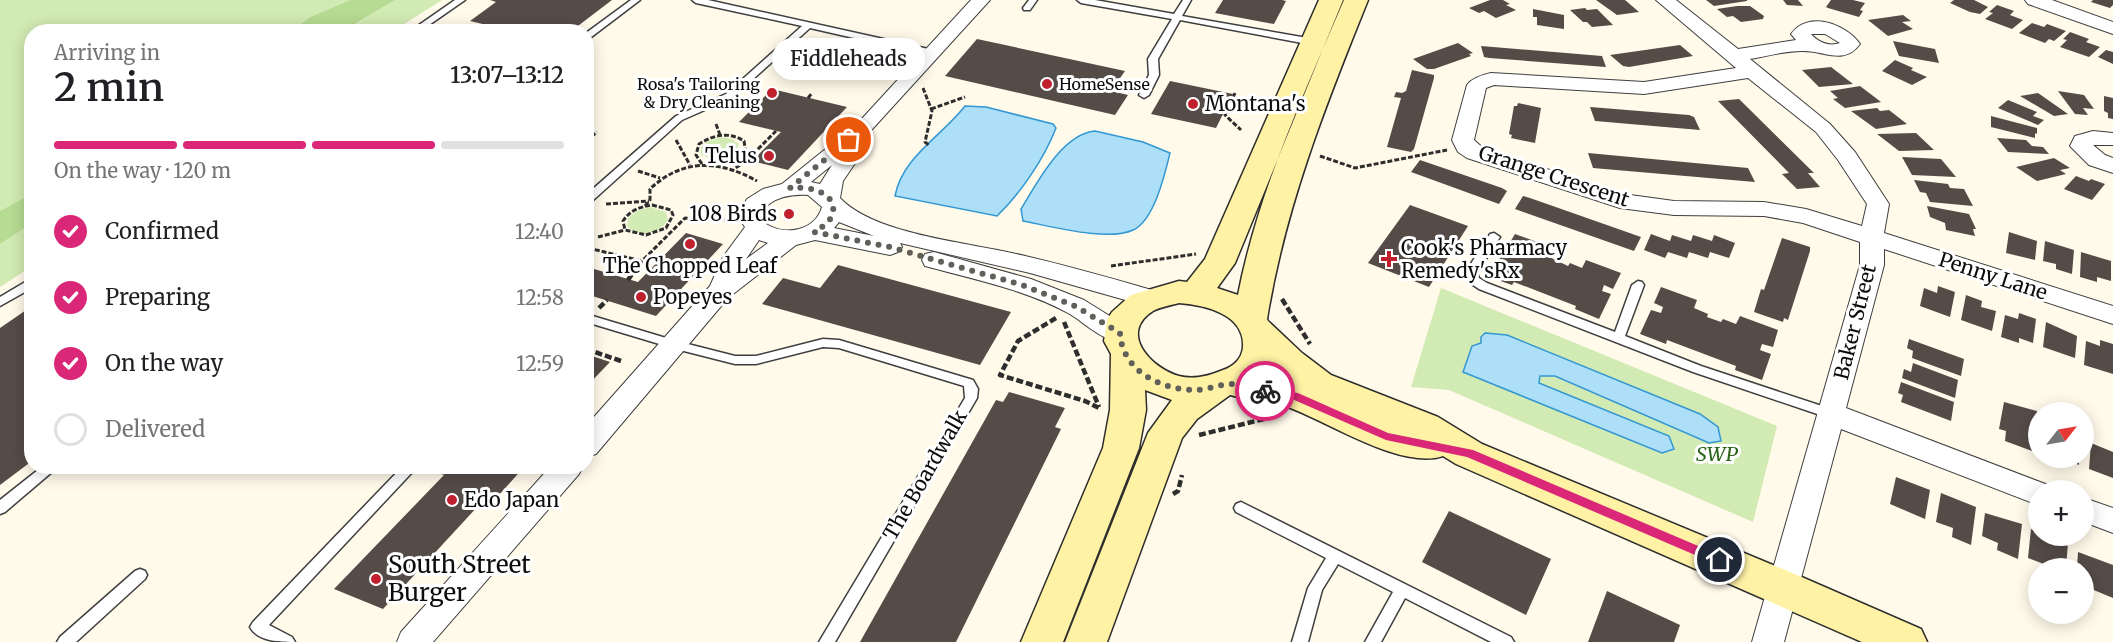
<!DOCTYPE html>
<html lang="en">
<head>
<meta charset="utf-8">
<style>
  :root { --surface:#fff; --page:#f6f6f6; --text:#202124; --muted:#757577; --line:#e0e0e0; --accent:#db2777 }
  body { margin:0; font-family:Merriweather,serif; background:var(--page); color:var(--text); height:100vh; display:flex; flex-direction:column; font-size:22px; white-space:nowrap }
  * { box-sizing:border-box; margin:0 }
  p { font-size:20px; color:var(--muted) }
  .icon { flex:none; width:33px; height:33px; fill:none; stroke:currentColor; stroke-width:2; stroke-linecap:round; stroke-linejoin:round }
  .map { position:relative; flex:1; overflow:hidden }
  .details { position:absolute; left:24px; top:24px; width:570px; height:450px; display:flex; flex-direction:column; background:var(--surface); border-radius:24px; box-shadow:0 3px 15px #0003 }
  .details>* { flex:none }
  .needle { width:39px; rotate:59deg }
  .controls { position:absolute; left:2028px; top:402px; display:grid; gap:12px }
  .controls a { display:grid; place-items:center; width:66px; height:66px; border-radius:50%; background:var(--surface); box-shadow:0 3px 15px #0003; font-size:30px }
  .pin { position:absolute; display:grid; place-items:center; width:51px; height:51px; color:#fff; margin:-26px; border:3px solid #fff; border-radius:50%; box-shadow:0 2px 6px #0007 }
  .courier { position:absolute; display:grid; place-items:center; width:60px; height:60px; margin:-30px; border:4px solid #db2777; border-radius:50%; background:#fff; color:#222; box-shadow:0 2px 8px #0007 }
  .bubble { position:absolute; height:42px; border-radius:21px; background:var(--surface); box-shadow:0 3px 15px #0003; font-size:20px; font-weight:600; line-height:42px; text-align:center }
  .overview em { font-style:normal; font-weight:600 }
  .overview div { display:flex; flex-direction:column-reverse }
  .overview { display:flex; align-items:center; justify-content:space-between; height:102px; padding:0 30px }
  h1 { font-size:39px; font-weight:600; line-height:45px }
  .bar { display:grid; grid-template-columns:repeat(4,1fr); gap:9px 6px; align-content:center; height:72px; padding:0 30px }
  .bar i { height:8px; border-radius:4px; background:var(--line) }
  .bar .active { background:var(--accent) }
  .bar p { grid-column:span 4 }
  ol { padding:0 30px; list-style:none }
  li { display:flex; align-items:center; gap:18px; height:66px }
  li p { margin-inline-start:auto }
  li .icon { padding:6px; border-radius:50%; background:var(--accent); color:#fff; stroke-width:4 }
  li:last-child { color:var(--muted) }
  li i { width:33px; height:33px; border:3px solid var(--line); border-radius:50% }
  .map>svg:first-child { display:block }
</style>
</head>
<body>
<div class="map">
<svg width="2113" height="642" viewBox="0 0 2113 642">
  <rect width="100%" height="100%" fill="#fffaea"/>
  <g fill="#d2eab3">
    <path d="M0,0H350L310,17L291,31L32,32L31,194L0,211Z"/>
    <path d="M395,0H442L393,31L344,32Z"/>
    <path d="M721,137L732,139L739,144L734,155L715,160L701,155V147L709,141Z"/>
    <path d="M650,207L666,212L668,220C660,233 639,239 627,226L628,218L637,211Z"/>
    <path d="M31,224V267L0,287V244Z"/>
    <path d="M1441,288L1777,426L1753,522L1449,390L1411,387Z"/>
  </g>
  <g fill="#b6db92">
    <path d="M350,0H395L344,31H291L310,17Z"/>
    <path d="M31,194V224L0,244V211Z"/>
  </g>
  <g fill="#addff8" stroke="#3297d2" stroke-width="1.5">
    <path d="M965,106L986,107L1053,124L1056,128C1044,159 1020,194 997,216L895,196C902,157 942,136 965,106Z"/>
    <path d="M1095,131L1143,142L1170,153C1165,174 1154,221 1133,230C1108,242 1050,226 1023,221L1021,209C1037,183 1062,134 1095,131Z"/>
    <path d="M1485,333L1507,335L1700,414L1718,427L1721,441L1709,443L1555,376H1540L1539,383L1669,436L1674,449L1662,453L1463,372L1472,346L1481,343V337Z"/>
  </g>
  <g fill="#554c48">
    <path d="M490,0H612L570,32H516L470,21L496,2Z"/>
    <path d="M1223,0H1282L1286,1L1274,24L1215,13Z"/>
    <path d="M1490,0H1503L1510,4L1506,5L1516,10L1496,18L1484,11L1479,13L1469,8Z"/>
    <path d="M1596,0H1625L1639,12L1617,15Z"/>
    <path d="M1706,0H1747V1L1714,6Z"/>
    <path d="M1783,0H1798L1803,6L1787,5Z"/>
    <path d="M1831,0H1853L1865,3L1860,10L1863,11L1859,17L1828,8L1826,7Z"/>
    <path d="M1954,0H1974L1988,7L1980,14L1970,12L1950,3Z"/>
    <path d="M2093,0H2113V5L2110,8L2091,2Z"/>
    <path d="M1997,5L2014,11L2010,15L2023,20L2012,29L1985,19L1993,13L1989,12Z"/>
    <path d="M1737,6H1750L1764,16L1763,19L1741,22L1733,16L1727,17L1717,9Z"/>
    <path d="M1585,8L1587,10L1597,9L1613,25L1592,27L1587,22H1583L1570,10Z"/>
    <path d="M1533,9L1564,15V29L1537,25V17H1533Z"/>
    <path d="M1903,15L1911,21L1902,22L1913,29L1888,36L1868,20Z"/>
    <path d="M2032,23L2044,27L2047,24L2066,31L2054,41L2049,39L2045,43L2019,33Z"/>
    <path d="M2070,32L2089,39L2086,42L2100,47L2089,57L2060,47L2067,40L2063,39Z"/>
    <path d="M977,39L1125,71L1111,91L1128,95L1115,115L945,76Z"/>
    <path d="M1893,41L1935,49L1939,63L1899,56Z"/>
    <path d="M1458,43L1473,53L1469,54L1471,56L1434,69H1427L1413,59Z"/>
    <path d="M1680,45L1693,56L1629,67L1623,66L1610,55Z"/>
    <path d="M1481,46L1602,56L1606,67L1489,58L1484,57Z"/>
    <path d="M2106,50L2113,52V64L2098,57Z"/>
    <path d="M1895,60L1913,68L1911,70L1927,77L1912,85L1882,71Z"/>
    <path d="M1831,67L1853,84L1819,87L1802,70Z"/>
    <path d="M1412,70L1434,75V78L1414,149L1411,152L1387,147L1401,98L1394,97L1396,92L1402,93L1406,91Z"/>
    <path d="M1170,81L1233,94L1216,128L1151,114Z"/>
    <path d="M1860,86L1881,102L1845,108L1833,99L1838,98L1830,91Z"/>
    <path d="M772,89L847,107L788,170L752,161L781,132L739,122Z"/>
    <path d="M2058,91L2084,95L2094,109L2083,108L2088,115L2075,114Z"/>
    <path d="M2038,93L2068,114L2054,116L2020,96Z"/>
    <path d="M2104,96L2113,98V119L2108,118V113L2104,111Z"/>
    <path d="M1739,99L1814,173H1808L1820,187L1797,189L1782,174L1789,173L1718,101Z"/>
    <path d="M2008,100L2037,112L2033,116L2044,120L2038,125L1998,108Z"/>
    <path d="M1518,103L1541,108L1535,143L1511,138L1512,135L1509,134L1514,106H1517Z"/>
    <path d="M1590,107L1689,115L1694,117L1700,130L1595,121Z"/>
    <path d="M1877,108L1880,111L1889,110L1907,124L1876,129L1851,111Z"/>
    <path d="M1991,116L2037,128V134L2035,133V138L1991,127Z"/>
    <path d="M1916,133L1934,150L1899,151L1877,134Z"/>
    <path d="M1997,138L2026,140L2032,146L2043,147L2049,154L2008,152Z"/>
    <path d="M1588,153L1748,168L1755,182L1593,168Z"/>
    <path d="M1902,157L1941,159L1956,177L1912,175Z"/>
    <path d="M2054,158L2070,168L2060,170L2066,174L2037,181L2016,167Z"/>
    <path d="M1420,160L1502,188L1507,191L1499,204L1411,172Z"/>
    <path d="M2076,176L2089,181L2091,179L2105,184L2092,200L2064,189Z"/>
    <path d="M1914,180L1948,184L1950,188L1964,189L1973,206L1930,202L1926,193L1920,192Z"/>
    <path d="M1523,196L1530,198L1641,237L1634,251L1515,209Z"/>
    <path d="M1410,205L1468,226L1429,287L1368,263Z"/>
    <path d="M1927,206L1969,214L1976,229H1973L1975,236L1946,230L1945,223L1930,217Z"/>
    <path d="M2009,232L2037,241L2035,260L2006,253Z"/>
    <path d="M686,233L723,244L656,316L586,294V277L594,269L638,282Z"/>
    <path d="M1515,234L1548,246L1543,254L1568,266L1570,263L1582,268L1586,260L1621,273L1613,289L1604,285L1602,291L1611,294L1599,319L1575,309L1576,306L1514,282L1512,285L1489,277L1502,255L1511,258L1514,252L1506,249Z"/>
    <path d="M1651,234L1670,241L1672,235L1691,241L1693,235L1712,241L1714,235L1735,243L1729,258L1710,252L1708,258L1689,252L1687,258L1668,252L1665,258L1644,250Z"/>
    <path d="M1782,238L1810,247V251L1788,320L1784,318L1783,322L1754,312L1761,289L1764,290Z"/>
    <path d="M2045,241L2074,250L2072,274L2056,269V264L2043,261Z"/>
    <path d="M2081,252L2111,261V281L2097,277V282L2080,277Z"/>
    <path d="M838,265L1011,312L980,365L762,304L783,278L820,288Z"/>
    <path d="M1938,286L1955,292L1950,317L1920,306L1924,288L1937,293Z"/>
    <path d="M1661,287L1697,300L1694,308L1708,314L1707,317L1721,322L1723,319L1736,324L1740,316L1778,330L1773,347L1762,344L1760,350L1771,354L1762,380L1735,370L1736,366L1667,340L1666,344L1640,334L1651,310L1661,313L1663,307L1654,303Z"/>
    <path d="M1966,295L1982,301L1981,307L1996,311L1992,331L1961,320Z"/>
    <path d="M32,306V461L0,485V328Z"/>
    <path d="M2019,313L2036,319L2033,343L2019,338V343L2001,337L2005,315L2018,319Z"/>
    <path d="M2046,322L2077,336L2075,358L2043,347Z"/>
    <path d="M1909,339L1964,359L1961,376L1912,358L1913,351L1907,348Z"/>
    <path d="M2100,340L2113,344V374L2084,365L2086,341L2100,346Z"/>
    <path d="M586,354L610,362L586,387Z"/>
    <path d="M1913,363L1958,380L1955,398L1902,378L1904,369L1911,372Z"/>
    <path d="M1901,382L1954,402L1951,421L1901,402L1903,395L1898,393Z"/>
    <path d="M1009,392L1065,408L1055,427L1061,429L956,642H860L996,400L1003,402Z"/>
    <path d="M2004,402L2037,411L2032,451L2005,441L2006,431L1999,429Z"/>
    <path d="M2091,443L2113,452V478L2089,469Z"/>
    <path d="M2056,458H2079V465L2064,459Z"/>
    <path d="M440,466H525L499,495L491,492L383,609L334,589L444,475L436,472Z"/>
    <path d="M1896,477L1930,490L1925,519L1890,504Z"/>
    <path d="M1941,493L1976,507L1971,545L1952,537L1953,528L1936,522Z"/>
    <path d="M1449,511L1551,559L1526,615L1422,562Z"/>
    <path d="M1985,513L2022,524L2018,559L1997,550L1998,543L1982,536Z"/>
    <path d="M2031,529L2038,532V536H2048L2068,543L2066,568H2054L2028,558Z"/>
    <path d="M2078,552L2113,565V598L2084,586V568H2077Z"/>
    <path d="M1607,591L1680,625L1674,642H1588Z"/>
  </g>
  <g fill="none" stroke-linecap="round" stroke-linejoin="round">
    <g stroke="#3f3f3f" stroke-width="3">
      <g id="lane">
        <path d="M455,0H465L429,25L452,32H434L423,29L420,32H409Z"/>
        <path d="M631,0H640L586,41V33Z"/>
        <path d="M692,0H708L933,50L938,53L933,56L810,28L732,98L682,120L590,203L586,204V195L676,116L726,94L802,26L696,3Z"/>
        <path d="M1029,0H1037L1030,10H1024L1023,8Z"/>
        <path d="M1077,0H1095L1174,14L1183,0H1191L1182,16L1313,39L1318,42L1313,45L1180,20L1158,59L1159,75L1149,95L1144,98L1139,95L1149,75L1148,59L1172,19L1081,3Z"/>
        <path d="M1494,233L1500,237L1477,273L1479,278L1487,283L1615,332L1632,285L1638,281L1642,282L1644,285L1625,336L1701,366L1837,411L1838,414L1837,417L1832,419L1693,372L1479,289L1470,283L1465,273L1490,234Z"/>
        <path d="M32,278V288L0,306V297Z"/>
        <path d="M586,314L676,341L735,356H756L823,339L839,340L973,380L978,389L977,398L835,642H819L965,398L964,386L839,348L823,347L756,364H735L676,349L586,322Z"/>
        <path d="M43,466H59L5,512L0,514V500Z"/>
        <path d="M403,466H418L269,625L292,637L295,642C280,642 258,642 250,627L253,622Z"/>
        <path d="M1241,502L1511,637L1514,642H1491L1405,598L1381,642H1365L1393,592L1338,564L1322,590L1308,642H1292L1308,588L1326,558L1236,512L1234,508L1236,504Z"/>
        <path d="M140,569L145,571L147,575L145,579L76,642H57L60,637L135,571Z"/>
      </g>
    </g>
    <g stroke="#3f3f3f" stroke-width="2">
      <g id="street">
        <path d="M971,0H990L866,136L870,141L843,181L840,198C874,234 964,242 1012,253C1062,264 1110,278 1159,292L1162,298L1159,304L1150,307L1030,273L900,243L902,247L898,252L890,255L815,240L796,245L728,298L596,454L586,457V426L710,286L723,257L745,227L740,220V211L747,199L763,189L782,184L858,123ZM832,165L820,184L811,182ZM808,195L822,207C815,231 786,236 766,224L763,211C772,197 792,194 808,195ZM839,222L874,236L834,228ZM759,240L768,243L746,259Z"/>
        <path d="M1656,0H1676L1738,49L1796,40L1791,34C1808,10 1846,24 1860,44C1844,66 1823,50 1802,51C1785,51 1767,56 1750,59L1830,124L1855,152L1889,204L1884,233L2113,306V324L1884,249V265L1846,408L2048,485L2051,490H2038V505L1841,429L1784,642H1752L1860,265V242L1803,223L1764,216L1674,215L1620,208L1467,158L1458,152L1452,140L1467,85C1472,78 1482,75 1491,73L1644,82L1736,68ZM1811,34H1825L1840,43C1829,47 1818,42 1811,34ZM1748,78L1816,132L1838,160L1867,204L1862,226L1806,209L1764,202L1674,201L1623,194L1483,148L1474,140L1486,88L1494,85L1644,94Z"/>
        <path d="M2025,0H2052L2113,22V34L2028,4Z"/>
        <path d="M2093,131L2113,133V145H2093L2105,155L2113,158V173L2089,165L2070,146L2075,136Z"/>
        <path d="M934,252L1031,279L1084,300L1129,328L1133,334L1129,340C1107,347 1086,323 1068,313C1024,289 972,279 925,266L922,260L925,254Z"/>
        <path d="M551,466H583L579,474L433,642H397L401,632Z"/>
        <path d="M2084,498L2113,508V533L2084,522Z"/>
      </g>
    </g>
    <g stroke="#2e2e2e" stroke-width="3">
      <path id="secondary" d="M1319,0H1343L1235,263L1217,288L1238,295C1258,192 1303,96 1344,0H1368C1326,104 1285,207 1267,319L1268,321L1302,353L1331,375L1438,417L1482,444L1797,575L1921,629L1927,642H1862L1456,464L1443,456C1401,470 1329,422 1288,407C1270,401 1249,400 1230,395L1197,419L1182,438L1107,642H1065L1148,433L1172,400L1145,390L1146,410L1139,448L1063,642H1021L1103,448L1110,410L1111,354L1104,341L1107,320L1112,312L1131,295L1179,281L1187,282L1205,259ZM1179,303C1205,305 1245,314 1243,347C1242,359 1233,367 1223,370C1209,376 1194,380 1179,376C1151,368 1118,333 1153,311C1160,307 1172,305 1179,303ZM1271,364L1292,382L1263,376Z"/>
    </g>
    <g stroke="#2e2e2e" stroke-width="3" stroke-dasharray="5 2" stroke-linecap="butt">
      <path d="M923,88L932,111L925,142L930,146"/>
      <path d="M1235,93L1225,115L1241,130"/>
      <path d="M808,98L812,93"/>
      <path d="M931,109L965,97"/>
      <path d="M716,124L720,135"/>
      <path d="M676,140L690,165"/>
      <path d="M586,141L597,132"/>
      <path d="M1320,156L1355,168L1447,150"/>
      <path d="M748,159L776,131"/>
      <path d="M702,164L696,155L699,144C714,135 728,131 744,141L747,160L734,169"/>
      <path d="M638,171L660,178"/>
      <path d="M606,204L649,201"/>
      <path d="M652,205L671,210L673,215L666,228L646,235L625,230L623,221C630,210 640,207 652,205Z"/>
      <path d="M645,206L650,200V189C683,158 719,160 757,181"/>
      <path d="M598,237L625,230"/>
      <path d="M588,248L642,261"/>
      <path d="M1111,266L1196,254"/>
      <path d="M631,276L642,261L685,218L725,220"/>
    </g>
    <g stroke="#2e2e2e" stroke-width="4.5" stroke-dasharray="7 3" stroke-linecap="butt">
      <path d="M628,280L632,274"/>
      <path d="M1282,299L1310,344"/>
      <path d="M599,308L607,300"/>
      <path d="M1056,318L1018,341L1000,375L1085,401L1099,408"/>
      <path d="M1064,322L1099,407"/>
      <path d="M586,349L621,361"/>
      <path d="M1199,435L1276,416"/>
      <path d="M500,466L517,472"/>
      <path d="M1173,494L1178,491L1182,475"/>
    </g>
    <use href="#lane" fill="#fff" fill-rule="evenodd"/>
    <use href="#street" fill="#fff" fill-rule="evenodd"/>
    <use href="#secondary" fill="#fff2a5" fill-rule="evenodd"/>
  </g>
  <path fill="#db2777" d="M1265,387L1298,393L1388,433L1473,450L1724,557L1726,560L1724,564H1716L1467,457L1386,440L1292,399L1261,394V388Z"/>
  <g fill="none" stroke-linecap="round" stroke-linejoin="round">
    <path stroke="#615f5a" stroke-width="6" stroke-dasharray="0 10.8" d="M849,140L790,188C806,187 822,188 832,202C837,217 826,225 814,232L890,247L1022,285L1075,306L1120,333C1122,370 1159,389 1193,390C1206,391 1222,383 1233,384C1244,385 1255,389 1265,391"/>
  </g>
  <g fill="#c01f2d" stroke="#fff" stroke-width="2">
    <circle cx="1047" cy="84" r="6"/>
    <circle cx="772" cy="93" r="6"/>
    <circle cx="1193" cy="104" r="6"/>
    <circle cx="769" cy="156" r="6"/>
    <circle cx="789" cy="214" r="6"/>
    <circle cx="690" cy="244" r="6"/>
    <path d="M1386 250h6v6h6v6h-6v6h-6v-6h-6v-6h6z"/>
    <circle cx="641" cy="297" r="6"/>
    <circle cx="452" cy="500" r="6"/>
    <circle cx="376" cy="579" r="6"/>
  </g>
  <g text-anchor="middle" stroke-width="6" stroke-linejoin="round" paint-order="stroke">
    <g font-size="16" fill="#0c0c0c" stroke="#fff" text-anchor="end">
      <text x="760" y="90">Rosa's Tailoring<tspan x="760" dy="18">&amp; Dry Cleaning</tspan></text>
      <text x="1059" y="90" text-anchor="start">HomeSense</text>
    </g>
    <g font-size="20" fill="#0c0c0c" stroke="#fff" text-anchor="start">
      <text x="1205" y="111">Montana's</text>
      <text x="757" y="163" text-anchor="end">Telus</text>
      <text x="777" y="221" text-anchor="end">108 Birds</text>
      <text x="1401" y="255">Cook's Pharmacy<tspan x="1401" dy="23">Remedy'sRx</tspan></text>
      <text x="690" y="273" text-anchor="middle">The Chopped Leaf</text>
      <text x="653" y="304">Popeyes</text>
      <text x="464" y="507">Edo Japan</text>
    </g>
    <g font-size="20" fill="#0c0c0c" stroke="#fff">
      <text transform="translate(1554 176) rotate(18)" y="7">Grange Crescent</text>
      <text transform="translate(1993 276) rotate(18)" y="7">Penny Lane</text>
      <text transform="translate(1855 322) rotate(-76)" y="7">Baker Street</text>
      <text transform="translate(925 475) rotate(-60)" y="7">The Boardwalk</text>
    </g>
    <g font-size="20" font-style="italic" fill="#2c651a" stroke="#fff">
      <text x="1717" y="461">SWP</text>
    </g>
    <g font-size="24" fill="#0c0c0c" stroke="#fff" text-anchor="start">
      <text x="388" y="573">South Street<tspan x="388" dy="28">Burger</tspan></text>
    </g>
  </g>
</svg>
<div class="controls">
<a><svg class="needle" viewBox="-14 -14 28 28"><path d="M0-13l5 13h-10z" fill="#e53935"/><path d="M0 13l5-13h-10z" fill="#757577"/></svg></a>
<a>+</a>
<a>−</a>
</div>
<div class="pin" style="left:849px;top:140px;background:#ea580c"><svg class="icon" aria-label="bag" viewBox="0 0 24 24"><path d="M5 8h14l-1 12H6zM9 8a3 3 0 0 1 6 0"/></svg></div>
<div class="pin" style="left:1720px;top:560px;background:#1f2937"><svg class="icon" aria-label="home" viewBox="0 0 24 24"><path d="M3 11l9-7 9 7M6 9v11h12V9"/></svg></div>
<div class="courier" style="left:1265px;top:391px"><svg class="icon" aria-label="bike" viewBox="0 0 24 24"><circle cx="6" cy="16" r="4"/><circle cx="18" cy="16" r="4"/><path d="M6 16l4-8h5l3 8M10 8l3 8H6M13 5h3"/></svg></div>
<div class="bubble" style="left:772px;top:38px;width:153px">Fiddleheads</div>
<section class="details">
<div class="overview"><div><h1>2 min</h1><p>Arriving in</p></div><em>13:07–13:12</em></div>
<div class="bar"><i class="active"></i><i class="active"></i><i class="active"></i><i></i><p>On the way · 120 m</p></div>
<ol>
<li><svg class="icon" aria-label="check" viewBox="0 0 24 24"><path d="M5 12l5 5 9-10"/></svg>Confirmed<p>12:40</p></li>
<li><svg class="icon" aria-label="check" viewBox="0 0 24 24"><path d="M5 12l5 5 9-10"/></svg>Preparing<p>12:58</p></li>
<li><svg class="icon" aria-label="check" viewBox="0 0 24 24"><path d="M5 12l5 5 9-10"/></svg>On the way<p>12:59</p></li>
<li><i></i>Delivered</li>
</ol>
</section>
</div>
</body>
</html>
